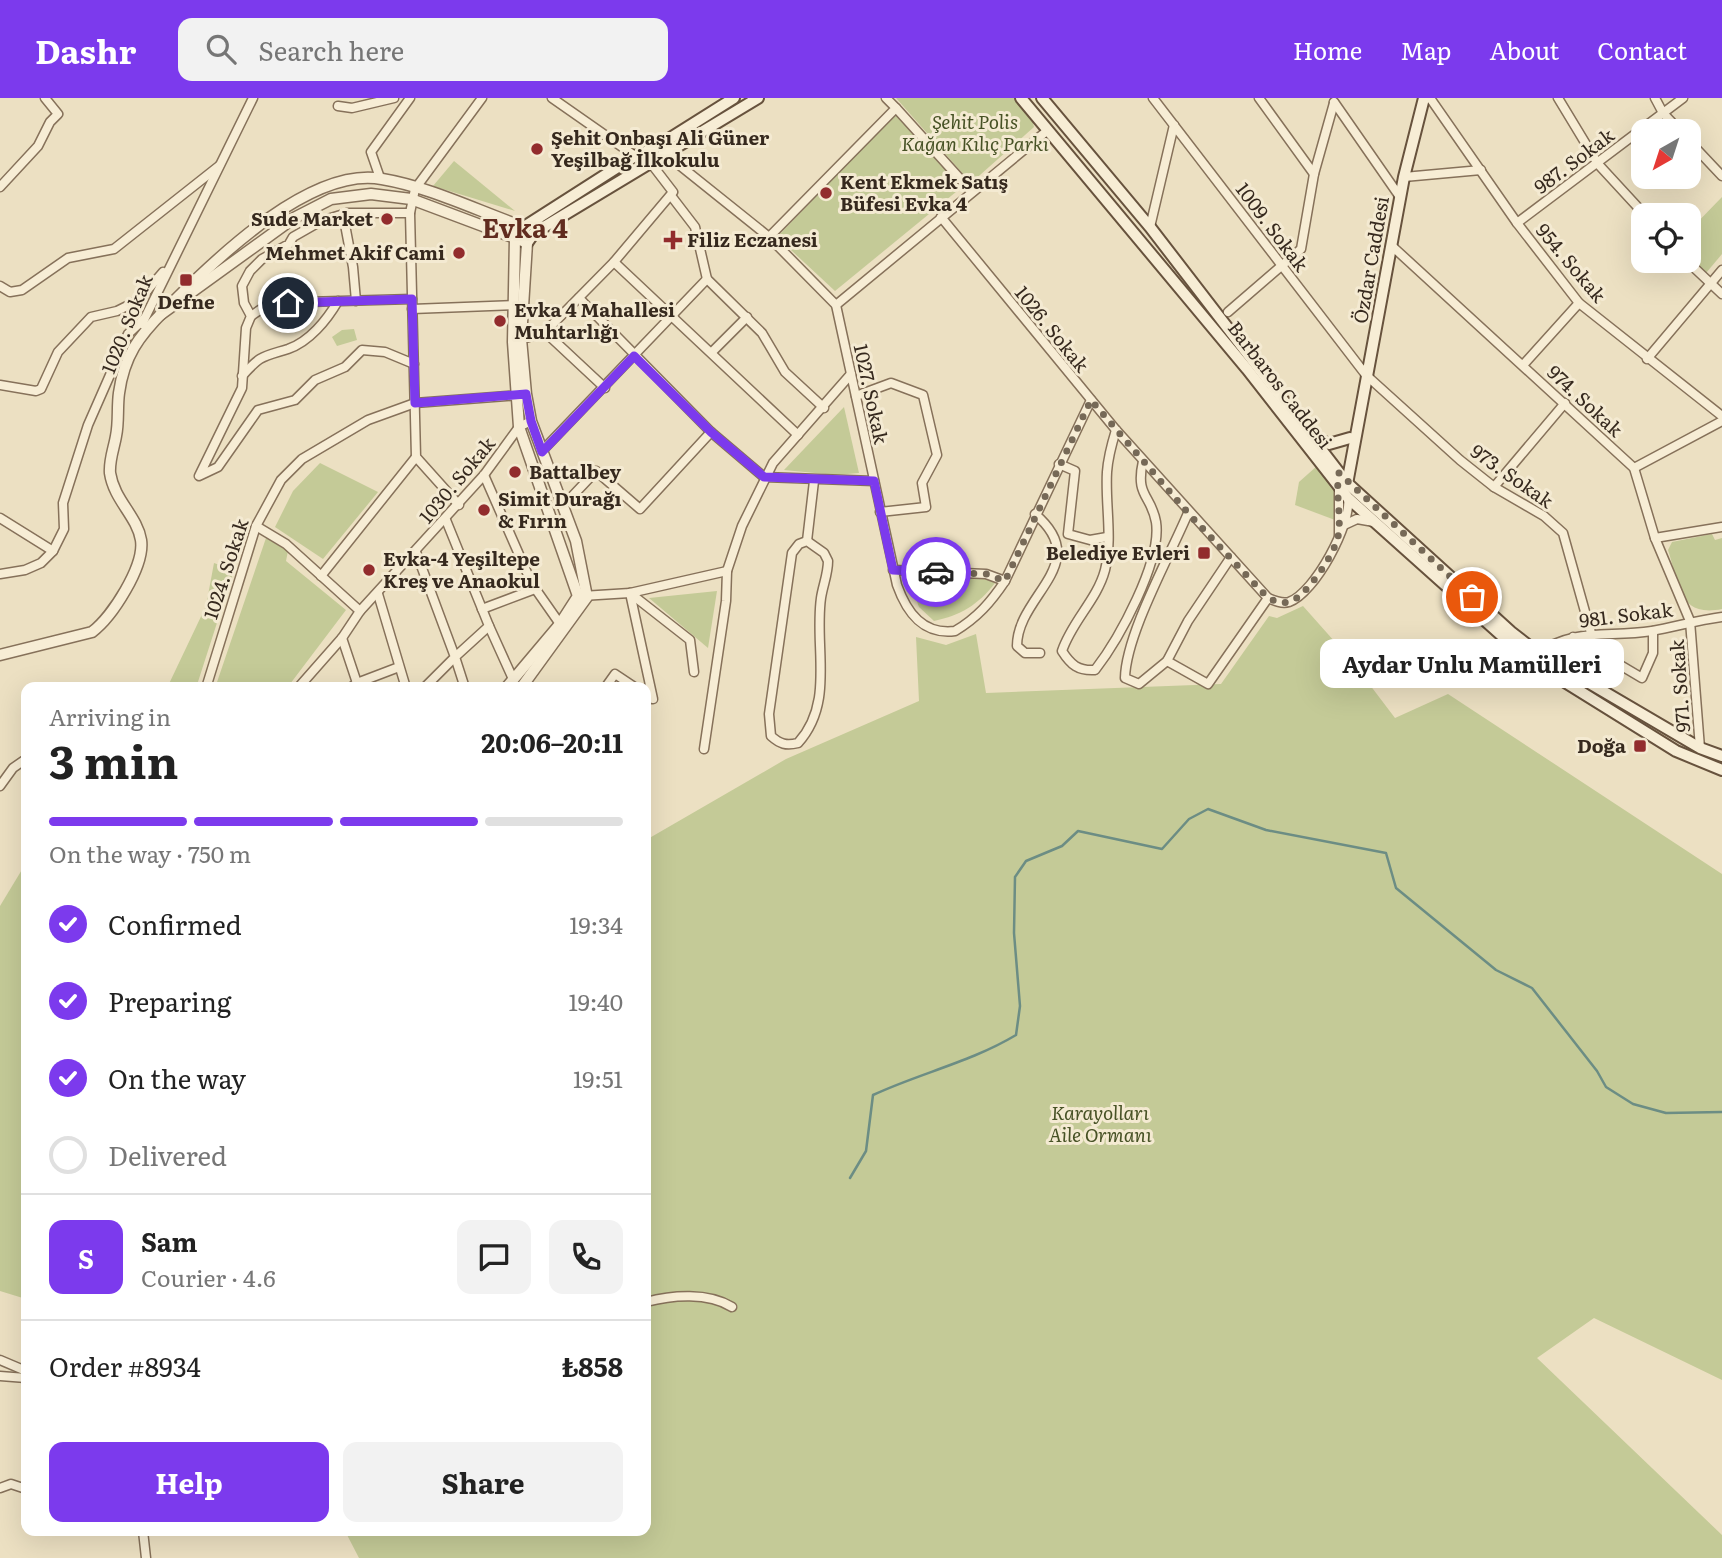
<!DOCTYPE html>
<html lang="en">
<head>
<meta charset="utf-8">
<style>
  :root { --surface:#fff; --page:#f2f2f2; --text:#222; --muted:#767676; --line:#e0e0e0; --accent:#7c3aed }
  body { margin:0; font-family:Literata,serif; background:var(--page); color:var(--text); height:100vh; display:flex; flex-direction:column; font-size:26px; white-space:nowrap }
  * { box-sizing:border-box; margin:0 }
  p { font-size:23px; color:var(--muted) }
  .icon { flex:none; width:38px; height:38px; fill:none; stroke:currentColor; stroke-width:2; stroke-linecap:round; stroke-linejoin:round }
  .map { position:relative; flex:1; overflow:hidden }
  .drawer { position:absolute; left:21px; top:584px; width:630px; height:854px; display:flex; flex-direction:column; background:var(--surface); border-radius:14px; box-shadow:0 7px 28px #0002 }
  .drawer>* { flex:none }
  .needle { width:46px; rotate:219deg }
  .controls { position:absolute; left:1631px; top:21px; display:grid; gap:14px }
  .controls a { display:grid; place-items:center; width:70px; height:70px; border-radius:14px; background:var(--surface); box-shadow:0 7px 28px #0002; font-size:35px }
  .pin { position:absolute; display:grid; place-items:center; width:60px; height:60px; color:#fff; margin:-30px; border:4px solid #fff; border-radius:50%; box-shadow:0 2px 7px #0007 }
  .courier { position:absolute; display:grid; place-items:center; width:70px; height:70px; margin:-35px; border:5px solid #7c3aed; border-radius:50%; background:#fff; color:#222; box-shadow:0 2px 9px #0007 }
  .bubble { position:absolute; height:49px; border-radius:14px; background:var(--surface); box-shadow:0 7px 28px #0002; font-size:23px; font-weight:700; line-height:49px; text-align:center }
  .headline em { font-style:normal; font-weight:700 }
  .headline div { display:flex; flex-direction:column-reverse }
  .headline { display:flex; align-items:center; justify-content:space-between; height:119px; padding:0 28px }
  h1 { font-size:46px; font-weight:700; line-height:52px }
  .bar { display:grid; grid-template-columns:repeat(4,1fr); gap:10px 7px; align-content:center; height:84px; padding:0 28px }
  .bar i { height:9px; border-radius:5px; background:var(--line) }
  .bar .selected { background:var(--accent) }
  .bar p { grid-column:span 4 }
  .line { display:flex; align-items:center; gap:18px; padding:0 28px; border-top:2px solid var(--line) }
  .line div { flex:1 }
  .round { display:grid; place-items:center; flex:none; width:74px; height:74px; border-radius:14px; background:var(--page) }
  ol { padding:0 28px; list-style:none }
  li { display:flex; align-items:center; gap:21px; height:77px }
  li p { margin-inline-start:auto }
  li .icon { padding:7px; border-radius:50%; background:var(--accent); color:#fff; stroke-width:4 }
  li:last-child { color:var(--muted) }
  li i { width:38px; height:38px; border:4px solid var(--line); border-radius:50% }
  .button { display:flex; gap:14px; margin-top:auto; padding:14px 28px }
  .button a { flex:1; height:80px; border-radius:14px; background:var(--accent); color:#fff; font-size:28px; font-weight:700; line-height:80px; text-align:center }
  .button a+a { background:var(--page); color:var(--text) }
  header { display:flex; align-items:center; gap:42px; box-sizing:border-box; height:98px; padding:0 35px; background:var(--accent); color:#fff }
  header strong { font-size:33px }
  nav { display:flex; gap:38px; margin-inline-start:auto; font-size:24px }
  .search { width:490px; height:63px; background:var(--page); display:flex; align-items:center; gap:18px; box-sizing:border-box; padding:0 24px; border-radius:14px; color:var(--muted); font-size:26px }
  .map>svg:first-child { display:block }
</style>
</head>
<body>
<header>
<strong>Dashr</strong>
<div class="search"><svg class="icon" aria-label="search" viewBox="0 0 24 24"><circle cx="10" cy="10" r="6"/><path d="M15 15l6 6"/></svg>Search here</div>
<nav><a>Home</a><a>Map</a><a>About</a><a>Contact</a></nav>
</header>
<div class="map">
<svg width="1722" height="1460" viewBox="0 0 1722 1460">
  <rect width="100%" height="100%" fill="#ece0c2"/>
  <g fill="#c4ca97">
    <path d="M896,0H1014L1032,21L1034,29L971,85Z"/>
    <path d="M895,16L962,89L835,193L777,139Z"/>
    <path d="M454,63L515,113L433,88Z"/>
    <path d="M1722,99V156L1706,175L1689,159V133Z"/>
    <path d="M354,231L357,242L337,248L332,239L342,232Z"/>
    <path d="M844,309L859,375L836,377L784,372Z"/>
    <path d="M320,365L378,394L323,461L275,429L293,393Z"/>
    <path d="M1317,368L1339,396L1335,422L1295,407L1299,384Z"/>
    <path d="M1712,436L1715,442L1722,440V511C1678,520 1679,485 1668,452L1672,444Z"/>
    <path d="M266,440L288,453L286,463L346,512L287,590H215Z"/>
    <path d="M214,465L234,472L196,590H167L206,508Z"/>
    <path d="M908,479L983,480L995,485C978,507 961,517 934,523L919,509Z"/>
    <path d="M717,493L708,550L649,500Z"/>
    <path d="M1303,508L1351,562L1395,620L1448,596L1722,776V1282L1594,1220L1537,1260L1722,1437V1460H359L345,1433H646V742L786,661L919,603L916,539L946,547L976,536L986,595L1221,586L1269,518L1277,520Z"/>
    <path d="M26,765V1201L0,1193V808Z"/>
  </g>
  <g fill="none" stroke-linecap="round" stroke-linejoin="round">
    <path stroke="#6c8d84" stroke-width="2.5" d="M850,1080L866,1053L873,997C920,975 971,964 1016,937L1020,908L1014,835L1015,779L1026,763L1062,748L1078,733L1162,751L1189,721L1208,711L1266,732L1386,755L1396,790L1496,872L1532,890L1597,973L1606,989L1633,1006L1666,1015L1722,1014"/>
    <g stroke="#86715a" stroke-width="11">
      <g id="minor">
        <path d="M1153,0L1366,277L1460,362L1494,389L1544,418L1563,435L1591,535"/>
        <path d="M1259,0L1314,76"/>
        <path d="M1430,0L1517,125L1579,205L1722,318"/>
        <path d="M1558,0L1598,66L1645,117"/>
        <path d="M1655,0L1663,15L1680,33"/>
        <path d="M1334,4L1400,99"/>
        <path d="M338,8L352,10L394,0"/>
        <path d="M896,10L972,94"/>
        <path d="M1689,43L1722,78"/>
        <path d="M663,54L769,139L836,207L897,487C907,515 923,537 955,533C977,520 991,504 1005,483L1091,302"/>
        <path d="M1404,79L1481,72"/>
        <path d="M380,80L371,54L410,0"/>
        <path d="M0,89L38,48L50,24L58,16L45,0"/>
        <path d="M672,99L695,129L707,181L762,235L785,274L824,310"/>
        <path d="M410,115H347L321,123L293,139L289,146L262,161L250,173L242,188L244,205L251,218L246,230L242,290L199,378L218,369L258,312L295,302L315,282L345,269L362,252L385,254L414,266"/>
        <path d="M343,116L353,169L356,203"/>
        <path d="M941,119L1116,332L1268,500C1275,503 1282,506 1289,504C1315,495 1352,425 1348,400"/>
        <path d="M1517,125L1683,0"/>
        <path d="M1150,129L1174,27"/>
        <path d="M769,139L896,10L886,0"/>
        <path d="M1393,149L1634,370L1655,440L1690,523L1700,650"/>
        <path d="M1687,163L1722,196"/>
        <path d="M614,164L798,337"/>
        <path d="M0,188L10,194L22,192L68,160L114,151L219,68"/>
        <path d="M579,200L711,334L764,379L874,383"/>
        <path d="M836,207L1048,32"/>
        <path d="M412,211L514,207"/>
        <path d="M1228,214L1301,151L1314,76L1334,5"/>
        <path d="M251,218L270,205L412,201"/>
        <path d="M142,226L253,0"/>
        <path d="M545,234L605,290"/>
        <path d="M516,243L545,234L614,164L673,94L650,64L635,58L552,0"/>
        <path d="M712,254L747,219"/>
        <path d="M1647,261L1722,172"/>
        <path d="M1524,266L1579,205"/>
        <path d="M242,278C261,257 262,259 288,251C309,244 327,222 338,203"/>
        <path d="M0,287L36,293L41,291L58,254L91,219L117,213L139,202L163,174"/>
        <path d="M856,298L891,285L923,297L937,357L922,385L926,409L880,414"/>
        <path d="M1116,332C1112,345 1108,360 1107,374C1105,406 1113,440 1105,472C1097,502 1072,523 1062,553C1071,567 1078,573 1095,572C1119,541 1162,463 1156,424C1151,396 1135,399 1143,363"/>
        <path d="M542,353L707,181"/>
        <path d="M1059,366L1075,373L1068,436L1090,442L1107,439"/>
        <path d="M1634,370L1722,323"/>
        <path d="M484,377L532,486L560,526"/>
        <path d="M1494,389L1565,305"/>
        <path d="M1339,391V437"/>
        <path d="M459,407L416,359L410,115L415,91L482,0"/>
        <path d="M563,408L596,373L640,411L711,334"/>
        <path d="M1188,415C1170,458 1126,536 1125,580L1139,586L1167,563L1188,523L1231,459"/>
        <path d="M1035,416C1094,466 1017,497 1017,548L1025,555H1040"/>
        <path d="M0,420L53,453"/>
        <path d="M446,422L489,528L455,559L465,590"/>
        <path d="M1344,427L1357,421L1374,424"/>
        <path d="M256,428L286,446L360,513"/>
        <path d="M1655,440L1722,429"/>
        <path d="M807,443L824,455L828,463C828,476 823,487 821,500C814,550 835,604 798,645C786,648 780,646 771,638L769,616L792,455L799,446Z"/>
        <path d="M807,443L814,383"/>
        <path d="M416,454L455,559L424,590"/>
        <path d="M893,472L986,476L1005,483"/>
        <path d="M0,476L25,472L41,465L53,453L64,431L63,405L88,327L128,236L144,221"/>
        <path d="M321,478L416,359"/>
        <path d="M630,495L690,542L694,574"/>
        <path d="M630,495L653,601"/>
        <path d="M378,496L406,590"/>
        <path d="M582,498L630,495L727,473"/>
        <path d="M482,511L535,491"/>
        <path d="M489,528L513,581"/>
        <path d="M1573,539L1642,580L1653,555V533"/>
        <path d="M342,540L357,585L350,590"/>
        <path d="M1536,556C1577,529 1606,540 1652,533C1675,529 1698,522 1722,519"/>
        <path d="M1167,563L1208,586L1268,500"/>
        <path d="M357,585L399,569"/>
        <path d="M206,590L256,428L281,382L302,361L368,322L415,305L520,297"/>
        <path d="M298,590L342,540L360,513L484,377L519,329L531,323"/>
        <path d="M605,590L615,576L636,590"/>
        <path d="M704,651L726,503L727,473L742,428L773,365L851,276"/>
        <path d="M0,688L13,670L26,661"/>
        <path d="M646,1204C672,1197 708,1194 732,1209"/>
        <path d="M0,1262L26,1273"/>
        <path d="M0,1278L26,1280"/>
        <path d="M0,1390L11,1386L26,1391"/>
        <path d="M143,1433L146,1460"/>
      </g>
    </g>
    <g stroke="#86715a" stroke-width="13">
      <g id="tertiary">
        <path d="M175,202C220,157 313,68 382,81C430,89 478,113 524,129"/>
        <path d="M160,217L294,120L331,101L371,96L411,101L515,140L513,244L519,329L578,498L560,526L506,590"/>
        <path d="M0,557L92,534C112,519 145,468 141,442C137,418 114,402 110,375C109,362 114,350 116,338C119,324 117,309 119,295C124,258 139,238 164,213"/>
        <path d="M521,590L587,499L576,443L531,323L526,296L521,241L527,145"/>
      </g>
    </g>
    <g stroke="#67523d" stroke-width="14">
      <g id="secondary">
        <path d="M734,0L653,51L635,58L524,129L515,140L527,145L534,135L758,0"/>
        <path d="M1021,0L1247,271L1348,400L1528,561L1676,653L1722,672"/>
        <path d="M1042,0L1150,129L1347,385L1511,534L1538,555L1700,650L1722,658"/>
        <path d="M1314,339L1329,346L1350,340"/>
        <path d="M1347,386L1404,79L1424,0"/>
      </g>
    </g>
    <use href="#minor" stroke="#f7edd5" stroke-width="8"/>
    <use href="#tertiary" stroke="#f7edd5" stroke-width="10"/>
    <use href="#secondary" stroke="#f7edd5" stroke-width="10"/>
  </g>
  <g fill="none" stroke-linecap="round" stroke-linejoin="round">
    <path stroke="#766957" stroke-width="7" stroke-dasharray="0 12.6" d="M936,474L986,476L1005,483L1091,302L1188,415L1268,500C1275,503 1281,506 1289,504C1306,499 1334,457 1338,439C1342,419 1335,395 1339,375L1472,499"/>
    <path stroke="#7c3aed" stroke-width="9" d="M288,205L412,201L415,305L526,296L531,323L542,354L634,258L711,334L764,379L874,383L893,472L936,474"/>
  </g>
  <g fill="#922c2d" stroke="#f4ead2" stroke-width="2.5">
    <circle cx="537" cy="51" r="7"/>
    <circle cx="826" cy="95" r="7"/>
    <circle cx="387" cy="121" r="7"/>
    <path d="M669.5 131.5h7v7h7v7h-7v7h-7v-7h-7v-7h7z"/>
    <circle cx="459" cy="155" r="7"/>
    <rect x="179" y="175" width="14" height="14" rx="3.5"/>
    <circle cx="500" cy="223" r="7"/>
    <circle cx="515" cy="374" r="7"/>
    <circle cx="484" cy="412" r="7"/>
    <rect x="1197" y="448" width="14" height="14" rx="3.5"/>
    <circle cx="369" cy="472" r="7"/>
    <rect x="1633" y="641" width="14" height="14" rx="3.5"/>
  </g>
  <g text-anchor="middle" stroke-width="6" stroke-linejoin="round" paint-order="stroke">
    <g font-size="19" font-style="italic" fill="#475225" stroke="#f4ead2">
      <text x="975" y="31">Şehit Polis<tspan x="975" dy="22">Kağan Kılıç Parkı</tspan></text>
      <text x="1100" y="1022">Karayolları<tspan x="1100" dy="22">Aile Ormanı</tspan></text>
    </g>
    <g font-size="19" font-weight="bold" fill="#36291e" stroke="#f4ead2" text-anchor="start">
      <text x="551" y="47">Şehit Onbaşı Ali Güner<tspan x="551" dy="22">Yeşilbağ İlkokulu</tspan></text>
      <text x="840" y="91">Kent Ekmek Satış<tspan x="840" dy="22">Büfesi Evka 4</tspan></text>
      <text x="373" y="128" text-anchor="end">Sude Market</text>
      <text x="687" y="149">Filiz Eczanesi</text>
      <text x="445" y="162" text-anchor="end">Mehmet Akif Cami</text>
      <text x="186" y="211" text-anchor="middle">Defne</text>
      <text x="514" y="219">Evka 4 Mahallesi<tspan x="514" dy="22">Muhtarlığı</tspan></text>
      <text x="529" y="381">Battalbey</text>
      <text x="498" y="408">Simit Durağı<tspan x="498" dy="22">&amp; Fırın</tspan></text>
      <text x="1190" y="462" text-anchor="end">Belediye Evleri</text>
      <text x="383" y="468">Evka-4 Yeşiltepe<tspan x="383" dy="22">Kreş ve Anaokul</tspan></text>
      <text x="1626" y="655" text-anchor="end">Doğa</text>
    </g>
    <g font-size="19" fill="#36291e" stroke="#f4ead2">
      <text transform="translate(1574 63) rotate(-37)" y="7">987. Sokak</text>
      <text transform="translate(1272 129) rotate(53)" y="7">1009. Sokak</text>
      <text transform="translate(1371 162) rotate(-80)" y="7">Özdar Caddesi</text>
      <text transform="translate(1571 165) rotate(50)" y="7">954. Sokak</text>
      <text transform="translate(127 226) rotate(-68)" y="7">1020. Sokak</text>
      <text transform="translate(1052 231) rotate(51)" y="7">1026. Sokak</text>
      <text transform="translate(1280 287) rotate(52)" y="7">Barbaros Caddesi</text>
      <text transform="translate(871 296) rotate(78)" y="7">1027. Sokak</text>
      <text transform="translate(1585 303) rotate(43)" y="7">974. Sokak</text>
      <text transform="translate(1512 378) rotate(35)" y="7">973. Sokak</text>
      <text transform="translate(457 382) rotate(-50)" y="7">1030. Sokak</text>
      <text transform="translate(226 471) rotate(-72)" y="7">1024. Sokak</text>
      <text transform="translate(1626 517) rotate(-7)" y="7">981. Sokak</text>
      <text transform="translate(1680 588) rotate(-94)" y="7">971. Sokak</text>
    </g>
    <g font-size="26" font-weight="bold" fill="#612c1f" stroke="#f4ead2">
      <text x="525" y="140">Evka 4</text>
    </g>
  </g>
</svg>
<div class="controls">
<a><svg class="needle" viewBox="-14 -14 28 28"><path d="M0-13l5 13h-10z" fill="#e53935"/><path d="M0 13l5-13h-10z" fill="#767676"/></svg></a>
<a><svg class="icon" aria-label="locate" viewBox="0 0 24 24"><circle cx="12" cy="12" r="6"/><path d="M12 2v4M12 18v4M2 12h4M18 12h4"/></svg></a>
</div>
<div class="pin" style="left:1472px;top:499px;background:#ea580c"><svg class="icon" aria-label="bag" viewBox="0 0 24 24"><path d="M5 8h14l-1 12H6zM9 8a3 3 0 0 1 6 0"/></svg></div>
<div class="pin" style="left:288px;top:205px;background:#1f2937"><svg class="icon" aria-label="home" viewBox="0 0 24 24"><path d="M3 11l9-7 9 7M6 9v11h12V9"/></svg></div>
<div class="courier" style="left:936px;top:474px"><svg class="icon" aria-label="car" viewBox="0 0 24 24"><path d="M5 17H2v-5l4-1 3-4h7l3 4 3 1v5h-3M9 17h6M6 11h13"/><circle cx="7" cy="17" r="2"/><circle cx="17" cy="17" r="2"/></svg></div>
<div class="bubble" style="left:1320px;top:541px;width:304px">Aydar Unlu Mamülleri</div>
<section class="drawer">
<div class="headline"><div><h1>3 min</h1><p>Arriving in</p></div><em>20:06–20:11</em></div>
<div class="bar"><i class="selected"></i><i class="selected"></i><i class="selected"></i><i></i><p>On the way · 750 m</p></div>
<ol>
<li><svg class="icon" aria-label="check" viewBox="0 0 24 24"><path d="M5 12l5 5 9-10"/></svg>Confirmed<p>19:34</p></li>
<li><svg class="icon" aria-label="check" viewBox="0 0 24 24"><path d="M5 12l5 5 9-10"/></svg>Preparing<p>19:40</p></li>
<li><svg class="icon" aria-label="check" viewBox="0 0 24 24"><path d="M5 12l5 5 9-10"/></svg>On the way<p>19:51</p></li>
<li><i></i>Delivered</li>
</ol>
<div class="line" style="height:126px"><b class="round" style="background:var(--accent);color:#fff">S</b><div><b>Sam</b><p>Courier · 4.6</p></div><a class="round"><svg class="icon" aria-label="chat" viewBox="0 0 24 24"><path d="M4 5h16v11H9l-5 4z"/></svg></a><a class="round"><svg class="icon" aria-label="phone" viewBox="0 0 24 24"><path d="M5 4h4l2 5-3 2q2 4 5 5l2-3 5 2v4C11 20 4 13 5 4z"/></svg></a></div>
<div class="line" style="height:91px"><div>Order #8934</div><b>₺858</b></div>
<div class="button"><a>Help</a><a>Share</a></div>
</section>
</div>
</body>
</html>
